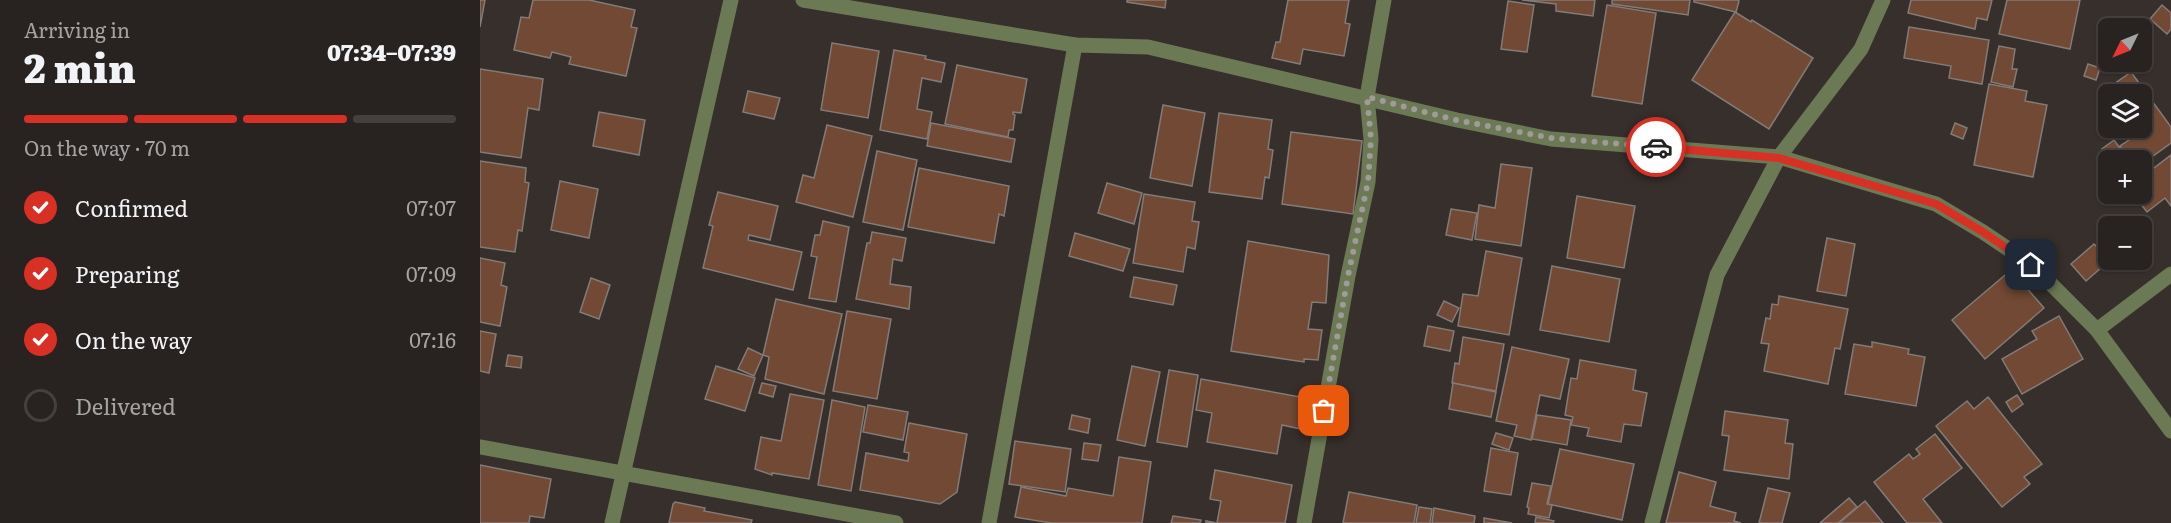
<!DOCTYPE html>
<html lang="en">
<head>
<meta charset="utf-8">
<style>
  :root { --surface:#282321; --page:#302b2a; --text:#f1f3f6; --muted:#a5a4a5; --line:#44403f; --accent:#d93025 }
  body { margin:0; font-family:Literata,serif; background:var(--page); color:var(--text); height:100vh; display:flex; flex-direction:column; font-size:22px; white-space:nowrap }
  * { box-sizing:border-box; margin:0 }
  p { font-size:20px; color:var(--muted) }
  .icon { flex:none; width:33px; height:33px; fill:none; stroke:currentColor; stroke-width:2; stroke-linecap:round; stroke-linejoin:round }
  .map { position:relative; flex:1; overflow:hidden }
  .sheet { display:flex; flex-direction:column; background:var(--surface); width:480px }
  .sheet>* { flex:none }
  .needle { width:39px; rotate:227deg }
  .tools { position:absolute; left:1618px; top:18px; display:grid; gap:12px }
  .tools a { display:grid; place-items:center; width:54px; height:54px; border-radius:9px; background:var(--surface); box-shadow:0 2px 4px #0004,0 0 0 2px var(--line); font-size:30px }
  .pin { position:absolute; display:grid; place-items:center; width:51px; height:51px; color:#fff; margin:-26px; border-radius:12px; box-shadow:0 3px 9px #0006 }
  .courier { position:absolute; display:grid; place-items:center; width:60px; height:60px; margin:-30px; border:4px solid #d93025; border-radius:50%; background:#fff; color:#222; box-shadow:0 2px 8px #0007 }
  .summary em { font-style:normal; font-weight:800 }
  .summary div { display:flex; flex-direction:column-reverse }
  .summary { display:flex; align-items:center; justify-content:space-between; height:102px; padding:0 24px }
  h1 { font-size:39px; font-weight:800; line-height:45px }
  .bar { display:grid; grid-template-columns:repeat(4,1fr); gap:9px 6px; align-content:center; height:72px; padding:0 24px }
  .bar i { height:8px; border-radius:4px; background:var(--line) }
  .bar .active { background:var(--accent) }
  .bar p { grid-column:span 4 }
  ol { padding:0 24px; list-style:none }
  li { display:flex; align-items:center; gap:18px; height:66px }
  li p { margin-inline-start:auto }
  li .icon { padding:6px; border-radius:50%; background:var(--accent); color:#fff; stroke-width:4 }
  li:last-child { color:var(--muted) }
  li i { width:33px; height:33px; border:3px solid var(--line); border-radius:50% }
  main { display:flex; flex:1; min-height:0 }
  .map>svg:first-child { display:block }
</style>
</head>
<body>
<main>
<section class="sheet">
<div class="summary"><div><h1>2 min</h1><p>Arriving in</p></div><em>07:34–07:39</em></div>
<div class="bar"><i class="active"></i><i class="active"></i><i class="active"></i><i></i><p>On the way · 70 m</p></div>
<ol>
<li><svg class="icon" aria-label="check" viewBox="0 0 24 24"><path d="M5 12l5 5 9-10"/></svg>Confirmed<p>07:07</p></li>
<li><svg class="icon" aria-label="check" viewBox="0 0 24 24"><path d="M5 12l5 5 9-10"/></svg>Preparing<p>07:09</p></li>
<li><svg class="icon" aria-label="check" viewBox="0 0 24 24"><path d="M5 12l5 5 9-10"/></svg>On the way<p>07:16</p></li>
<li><i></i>Delivered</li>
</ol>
</section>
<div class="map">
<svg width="1691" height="523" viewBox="0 0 1691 523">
  <rect width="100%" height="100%" fill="#362f2c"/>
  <g fill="#714934" stroke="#837b77" stroke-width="1.5">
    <path d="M0,0H5L0,27Z"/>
    <path d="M53,0H109L155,10L151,27L157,28L146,76L89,64L91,57L72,52L70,58L34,50L41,17L49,18Z"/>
    <path d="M647,0H686L685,8L647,2Z"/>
    <path d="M808,0H869L865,23L870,24L864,56L823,49L820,64L792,58L796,42H800Z"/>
    <path d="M1042,0H1115L1113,16L1076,11V4Z"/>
    <path d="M1132,0H1210L1208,15L1132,4Z"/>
    <path d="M1214,0H1258L1259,1L1256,12L1214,2Z"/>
    <path d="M1431,0H1512L1507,20L1497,18L1495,29L1428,13Z"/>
    <path d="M1527,0H1600L1590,49L1519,34Z"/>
    <path d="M1028,1L1054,5L1047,52L1021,49Z"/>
    <path d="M1127,5L1176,13L1162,104L1112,96Z"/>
    <path d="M1682,5L1691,13V29L1687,34L1670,19Z"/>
    <path d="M1255,12L1271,22L1272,20L1333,58L1289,129L1212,80Z"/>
    <path d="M1429,27L1509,40L1502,84L1469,78L1471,66L1424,58Z"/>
    <path d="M352,43L399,51L388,118L341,110Z"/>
    <path d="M1519,46L1535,49L1532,69H1537L1533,87L1511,82Z"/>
    <path d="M414,50L446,56L445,59L465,63L461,82L442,78L437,109L452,112L447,139L400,130Z"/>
    <path d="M1608,64L1620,68L1616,80L1604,76Z"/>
    <path d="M477,65L547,79L541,113L533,112V114L535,115L533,130H529L528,137L465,124Z"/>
    <path d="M0,69L63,79L59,110L48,108L41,158L0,152Z"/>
    <path d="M1651,72L1691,127V143L1662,164V160H1651L1640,146L1652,138L1644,128H1662V94H1629V106L1620,94Z"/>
    <path d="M1509,84L1547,91L1545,101L1567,105L1553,177L1494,165Z"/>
    <path d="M268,91L300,98L294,119L263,112Z"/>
    <path d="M683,105L725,113L712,186L670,178Z"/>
    <path d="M119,112L165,120L159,155L113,146Z"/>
    <path d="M739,113L792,120L788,149L793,150L789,178L785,177L782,199L729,192Z"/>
    <path d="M451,123L535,139L531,162L447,146Z"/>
    <path d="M1475,123L1487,128L1483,139L1471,134Z"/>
    <path d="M347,125L392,136L373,217L316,202L323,175L334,178Z"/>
    <path d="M811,132L882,141L873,214L802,204Z"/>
    <path d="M1634,140L1642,151L1631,160L1622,149Z"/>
    <path d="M397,151L437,160L423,230L383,222Z"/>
    <path d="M1691,155V206L1685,198L1667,212L1653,194H1662V177Z"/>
    <path d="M0,161L46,168L45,182L49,183L42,231L38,230L35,252L0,247Z"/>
    <path d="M1021,164L1052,168L1041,246L995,239L999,205L1015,208Z"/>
    <path d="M439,168L529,186L524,216L519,214L514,243L428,227Z"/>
    <path d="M80,181L118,189L109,238L71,230Z"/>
    <path d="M627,183L662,193L654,224L618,213Z"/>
    <path d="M238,192L298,206L290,240L269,235L268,240L322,252L313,290L223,268L233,226L229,225Z"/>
    <path d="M664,194L715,202L712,221L719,222L715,249L707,247L703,272L653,263Z"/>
    <path d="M1097,196L1155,206L1144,268L1087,258Z"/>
    <path d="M971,209L997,213L992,240L966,235Z"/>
    <path d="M343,221L369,227L356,302L329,298L337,257L331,256L335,235H340Z"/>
    <path d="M392,232L426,238L422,261L413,259L410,284L431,287L429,309L376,299L387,243H390Z"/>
    <path d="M595,233L650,249L643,271L589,256Z"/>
    <path d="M1347,238L1375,244L1366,296L1337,291Z"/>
    <path d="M768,241L849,255L846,303L832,302L828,329L842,330L838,360L824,359V362L751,351Z"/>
    <path d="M1614,244L1630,260L1606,281L1591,264Z"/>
    <path d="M1006,251L1042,258L1029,335L978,326L983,294L998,296Z"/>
    <path d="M0,258L25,263L21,285L27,287L20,326L0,322Z"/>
    <path d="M1072,266L1140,279L1129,342L1060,330Z"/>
    <path d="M1531,270L1564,308L1505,359L1472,320Z"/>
    <path d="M654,277L697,285L693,305L650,297Z"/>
    <path d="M111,278L130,285L119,319L100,312Z"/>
    <path d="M1299,296L1368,309L1360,349L1355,348L1348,384L1284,371L1289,344L1281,343L1286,318L1290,319L1292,304L1298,305Z"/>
    <path d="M296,299L362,314L344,394L285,379L289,357L283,355Z"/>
    <path d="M964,301L979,308L972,322L957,315Z"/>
    <path d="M367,311L411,319L397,399L353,391Z"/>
    <path d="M1579,316L1603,359L1542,394L1522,359L1557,339L1552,331Z"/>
    <path d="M948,326L974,331L970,351L944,346Z"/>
    <path d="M0,331L16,334L9,373L0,371Z"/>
    <path d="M983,337L1024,344L1016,391L972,383L975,363L979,364Z"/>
    <path d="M1392,342L1429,349L1428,354L1445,357L1436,406L1365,394L1374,344L1392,347Z"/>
    <path d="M1032,347L1089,359L1080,399L1060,395L1051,440L1034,436L1037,425L1016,421Z"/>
    <path d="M268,348L283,355L274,376L258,369Z"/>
    <path d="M28,355L42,357L41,368L26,366Z"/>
    <path d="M1100,360L1156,370L1153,390L1167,393L1161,426L1144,424L1141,442L1107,436L1109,428L1091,425L1093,417L1085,415L1091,378L1097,379Z"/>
    <path d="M236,366L275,378L265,411L225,399Z"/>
    <path d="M652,366L680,372L665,446L637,440Z"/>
    <path d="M689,370L718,375L707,447L677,442Z"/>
    <path d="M721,379L826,398L821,429L802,425L797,454L727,442L732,413L716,410Z"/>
    <path d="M282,383L296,386L293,397L279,393Z"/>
    <path d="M973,383L1016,392L1011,417L969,409Z"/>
    <path d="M310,394L344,400L329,479L292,473V475L275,469L281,437L301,441Z"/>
    <path d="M1537,395L1543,404L1532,412L1526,402Z"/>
    <path d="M1508,397L1562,464L1544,477L1550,484L1522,507L1456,426L1487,401L1494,409Z"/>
    <path d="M352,400L385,407L371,491L338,485Z"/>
    <path d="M388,405L428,412L423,440L383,432Z"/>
    <path d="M1245,411L1308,420L1305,443L1313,444L1309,479L1244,470L1249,436L1242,435Z"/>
    <path d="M592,415L610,419L608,433L589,429Z"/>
    <path d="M1057,415L1091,420L1087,445L1052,439Z"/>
    <path d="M429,423L487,434L477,492L460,504L380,490L386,453L428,461L429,453L424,452Z"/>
    <path d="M1016,433L1033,438L1029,450L1012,444Z"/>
    <path d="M1455,434L1482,468L1443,499L1462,523H1427L1394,482L1429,454L1433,459L1440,454L1436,449Z"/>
    <path d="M535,441L591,449L585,492L529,484Z"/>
    <path d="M604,443L621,445L618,461L602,459Z"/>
    <path d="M1011,448L1038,453L1031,495L1004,491Z"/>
    <path d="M1080,449L1154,464L1142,520L1068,504Z"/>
    <path d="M639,457L671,462L662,523H571L535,517L541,487L586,496L588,488L633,496Z"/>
    <path d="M0,465L71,479L64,518L50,516L49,523H0Z"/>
    <path d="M735,470L812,485L805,523H726V521L737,523L741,501L730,499Z"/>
    <path d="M1199,472L1236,482L1230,506L1256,513L1254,521L1261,523H1186Z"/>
    <path d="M1052,483L1071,486L1067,504L1072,505L1069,518L1048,514L1049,508L1047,507Z"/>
    <path d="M1288,488L1310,493L1302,523H1279Z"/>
    <path d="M869,492L937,505L934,523H863Z"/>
    <path d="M1369,498L1377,507L1358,523H1340Z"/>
    <path d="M1385,501L1403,523H1359Z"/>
    <path d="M195,502L225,508L224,511L272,520L271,523H189L193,504Z"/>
    <path d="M939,507L952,509L950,523H936Z"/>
    <path d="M954,508L995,516L994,523H952Z"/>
    <path d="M693,516L721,520L720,523H691Z"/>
    <path d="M1056,517L1074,521L1073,523H1055Z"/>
    <path d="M1004,518L1032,523H1004Z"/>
  </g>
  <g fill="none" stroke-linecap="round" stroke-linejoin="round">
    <g stroke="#6c7955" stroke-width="15">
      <path d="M323,0L595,45L668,47L977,120L1071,139L1299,157L1456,204L1503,232L1552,265L1617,330L1691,431"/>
      <path d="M1617,330L1691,274"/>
      <path d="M0,447L416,523"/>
      <path d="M132,523L251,0"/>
      <path d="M509,523L595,45"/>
      <path d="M824,523L868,276L888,182L891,139L887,97L904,0"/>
      <path d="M1172,523L1237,275L1299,157L1381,49L1403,0"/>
    </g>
  </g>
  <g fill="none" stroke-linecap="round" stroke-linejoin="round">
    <path stroke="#a09a98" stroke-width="6" stroke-dasharray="0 10.8" d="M844,411L868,276L888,182L891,139L887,97L976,120L1071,138L1176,147"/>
    <path stroke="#d93025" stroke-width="8" d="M1176,147L1299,158L1456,204L1503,232L1551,265"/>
  </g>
</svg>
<div class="tools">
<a><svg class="needle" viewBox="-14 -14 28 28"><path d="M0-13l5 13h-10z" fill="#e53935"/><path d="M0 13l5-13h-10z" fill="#a5a4a5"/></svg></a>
<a><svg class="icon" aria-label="layers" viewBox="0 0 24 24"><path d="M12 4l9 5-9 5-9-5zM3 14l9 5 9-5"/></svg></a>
<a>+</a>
<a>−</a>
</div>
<div class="pin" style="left:844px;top:411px;background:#ea580c"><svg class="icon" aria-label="bag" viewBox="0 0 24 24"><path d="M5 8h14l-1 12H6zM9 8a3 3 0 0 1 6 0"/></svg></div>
<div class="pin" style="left:1551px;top:265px;background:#1f2937"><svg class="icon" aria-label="home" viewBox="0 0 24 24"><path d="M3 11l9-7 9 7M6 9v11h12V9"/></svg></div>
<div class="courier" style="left:1176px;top:147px"><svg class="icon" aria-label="car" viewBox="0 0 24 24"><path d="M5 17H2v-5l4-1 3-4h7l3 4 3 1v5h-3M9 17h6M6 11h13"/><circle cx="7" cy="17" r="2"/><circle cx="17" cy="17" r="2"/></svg></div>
</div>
</main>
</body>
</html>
